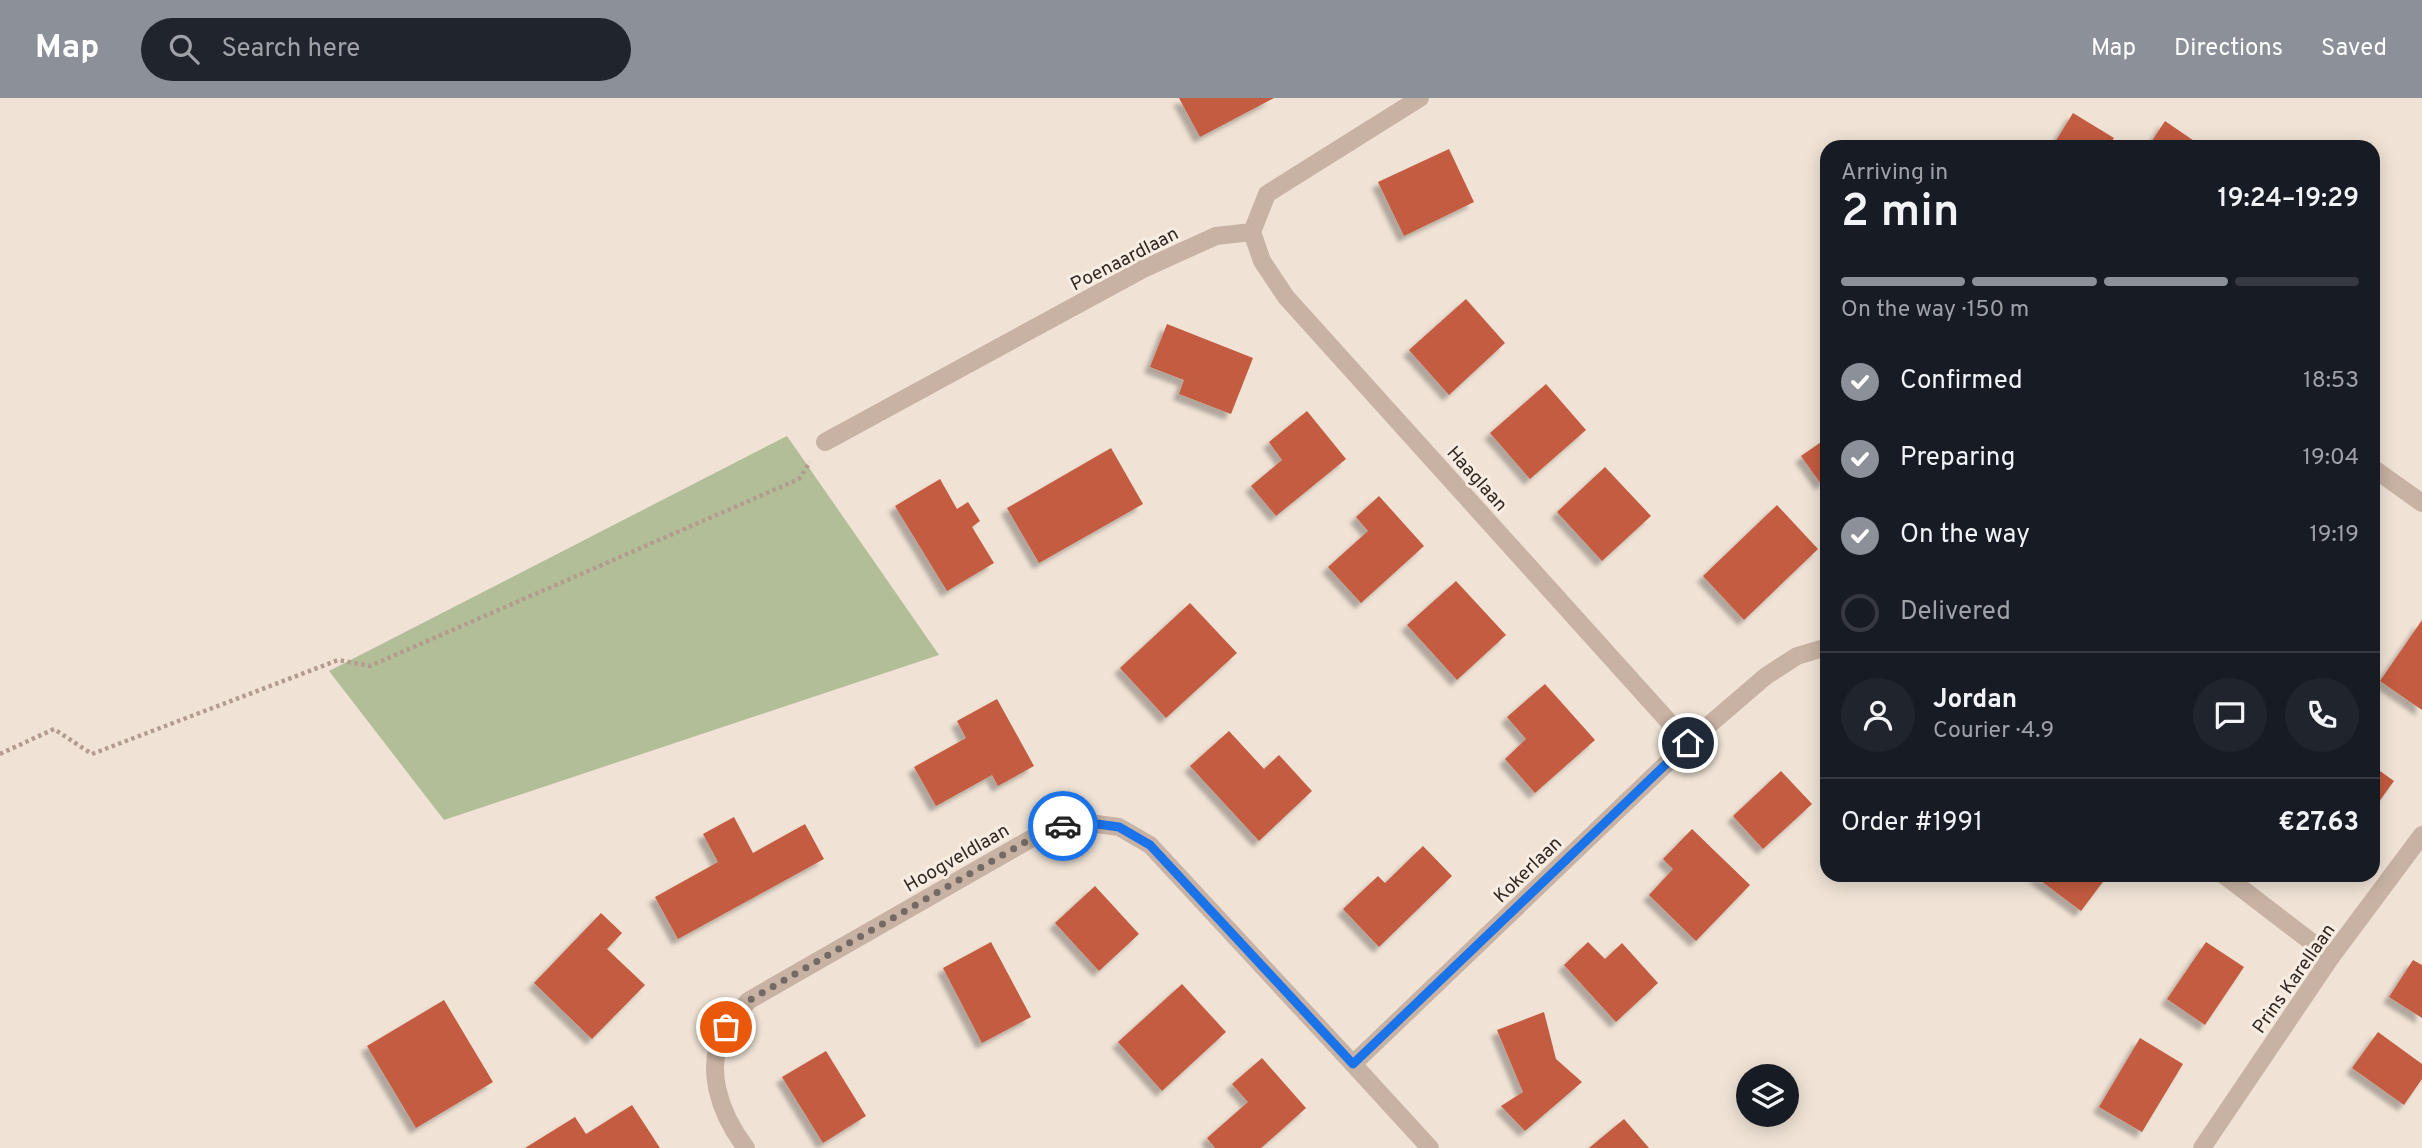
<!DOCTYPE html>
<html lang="en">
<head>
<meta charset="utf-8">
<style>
  :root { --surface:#171b24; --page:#20242c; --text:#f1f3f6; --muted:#9ea1a6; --line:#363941; --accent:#8c9099 }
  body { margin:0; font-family:Overpass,sans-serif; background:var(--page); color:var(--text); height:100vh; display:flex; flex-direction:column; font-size:26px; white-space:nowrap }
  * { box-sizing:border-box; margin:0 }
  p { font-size:23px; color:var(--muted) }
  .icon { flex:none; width:38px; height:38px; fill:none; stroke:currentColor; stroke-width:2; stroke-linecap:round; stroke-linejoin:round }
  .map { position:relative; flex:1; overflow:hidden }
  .drawer { position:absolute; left:1820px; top:42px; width:560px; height:742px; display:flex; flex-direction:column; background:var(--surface); border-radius:21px; box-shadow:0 4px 18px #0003 }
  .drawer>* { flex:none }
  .buttons { position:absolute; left:1736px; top:966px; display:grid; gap:14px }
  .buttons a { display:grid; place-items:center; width:63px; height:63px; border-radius:50%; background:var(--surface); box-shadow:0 4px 18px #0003; font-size:35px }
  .pin { position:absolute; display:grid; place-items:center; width:60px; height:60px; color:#fff; margin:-30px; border:4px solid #fff; border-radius:50%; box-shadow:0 2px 7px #0007 }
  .courier { position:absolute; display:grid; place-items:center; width:70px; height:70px; margin:-35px; border:5px solid #1a73e8; border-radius:50%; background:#fff; color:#222; box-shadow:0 2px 9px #0007 }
  .overview em { font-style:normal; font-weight:600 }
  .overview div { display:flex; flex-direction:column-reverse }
  .overview { display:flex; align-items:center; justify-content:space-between; height:119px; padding:0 21px }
  h1 { font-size:46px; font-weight:600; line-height:52px }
  .bar { display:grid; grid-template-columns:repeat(4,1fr); gap:10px 7px; align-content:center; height:84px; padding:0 21px }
  .bar i { height:9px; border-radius:5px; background:var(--line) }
  .bar .current { background:var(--accent) }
  .bar p { grid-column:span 4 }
  .line { display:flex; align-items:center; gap:18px; padding:0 21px; border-top:2px solid var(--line) }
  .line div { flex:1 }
  .round { display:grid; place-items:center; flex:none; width:74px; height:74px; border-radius:37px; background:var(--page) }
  ol { padding:0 21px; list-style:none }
  li { display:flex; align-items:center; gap:21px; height:77px }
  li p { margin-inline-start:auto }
  li .icon { padding:7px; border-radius:50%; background:var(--accent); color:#fff; stroke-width:4 }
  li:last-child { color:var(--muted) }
  li i { width:38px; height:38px; border:4px solid var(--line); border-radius:50% }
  header { display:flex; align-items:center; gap:42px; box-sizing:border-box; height:98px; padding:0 35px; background:var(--accent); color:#fff }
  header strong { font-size:33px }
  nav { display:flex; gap:38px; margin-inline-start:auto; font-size:24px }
  .search { width:490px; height:63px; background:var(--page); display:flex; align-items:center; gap:18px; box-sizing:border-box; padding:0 24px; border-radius:38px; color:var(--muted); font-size:26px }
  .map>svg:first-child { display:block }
</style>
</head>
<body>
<header>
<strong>Map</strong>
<div class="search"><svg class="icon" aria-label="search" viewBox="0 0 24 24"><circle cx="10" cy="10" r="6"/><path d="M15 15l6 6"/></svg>Search here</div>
<nav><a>Map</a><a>Directions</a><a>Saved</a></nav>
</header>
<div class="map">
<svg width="2422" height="1050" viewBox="0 0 2422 1050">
  <defs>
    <filter id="shadow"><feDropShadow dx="-6" dy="6" stdDeviation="2" flood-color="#0004"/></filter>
  </defs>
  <rect width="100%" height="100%" fill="#f0e3d6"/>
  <path fill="#b2be97" d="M787,338L939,557L444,722L329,573Z"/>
  <g fill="#c35c40" filter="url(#shadow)">
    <path d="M1179,0H1274L1200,39Z"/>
    <path d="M2073,15L2114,40L2108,49H2052Z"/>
    <path d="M2165,23L2203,49H2148Z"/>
    <path d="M1449,51L1474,104L1404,138L1378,84Z"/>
    <path d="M1466,201L1505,245L1449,297L1409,252Z"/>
    <path d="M1167,226L1253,260L1231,316L1179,296L1184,282L1150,269Z"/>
    <path d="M1546,286L1586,332L1530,381L1490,335Z"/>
    <path d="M1307,313L1346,361L1276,418L1251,388L1282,362L1269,344Z"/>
    <path d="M1827,340V382L1821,386L1801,358Z"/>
    <path d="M1111,350L1143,406L1039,465L1007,410Z"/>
    <path d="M1605,369L1651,418L1602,463L1557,414Z"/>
    <path d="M940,381L957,411L968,404L980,423L972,429L994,465L947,493L895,408Z"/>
    <path d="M1379,398L1424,448L1361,505L1328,469L1368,433L1356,419Z"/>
    <path d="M1777,407L1818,451L1744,522L1703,478Z"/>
    <path d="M1456,483L1506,537L1457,582L1407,527Z"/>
    <path d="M1190,505L1237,555L1166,620L1120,570Z"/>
    <path d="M2422,522V612L2380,583Z"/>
    <path d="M1545,586L1595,642L1535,695L1505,661L1526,641L1507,619Z"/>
    <path d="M997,601L1034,668L998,688L992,677L936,708L914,669L966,640L957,623Z"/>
    <path d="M1229,633L1264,671L1279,657L1312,693L1259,743L1190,668Z"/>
    <path d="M2373,668L2394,683L2373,712Z"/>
    <path d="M1781,673L1812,706L1763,751L1733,718Z"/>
    <path d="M734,719L753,755L805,726L824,761L678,841L655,799L718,764L703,736Z"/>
    <path d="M1692,731L1750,787L1696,843L1649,797L1673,771L1663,761Z"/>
    <path d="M1423,748L1452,778L1379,849L1343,811L1378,778L1385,785Z"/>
    <path d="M2033,777H2108L2081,813Z"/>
    <path d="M1095,788L1139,836L1099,873L1055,825Z"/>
    <path d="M601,815L622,835L607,851L645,887L592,941L534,885Z"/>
    <path d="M991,844L1031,919L982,945L943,870Z"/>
    <path d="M1588,844L1605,861L1622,845L1658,885L1616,924L1564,867Z"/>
    <path d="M2206,844L2244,869L2205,927L2167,901Z"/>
    <path d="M2413,862L2422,867V920L2389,899Z"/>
    <path d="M1182,886L1226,934L1162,993L1118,944Z"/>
    <path d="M444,902L493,984L416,1030L367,948Z"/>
    <path d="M1544,914L1556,961L1582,984L1525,1033L1501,1008L1523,994L1497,932Z"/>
    <path d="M2378,934L2422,966V981L2404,1007L2352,970Z"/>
    <path d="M2140,940L2183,966L2142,1034L2099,1009Z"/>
    <path d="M826,953L866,1018L823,1045L782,979Z"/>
    <path d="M1262,960L1306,1010L1261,1050H1215L1207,1040L1248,1004L1232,986Z"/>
    <path d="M632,1007L660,1050H525L575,1019L586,1036Z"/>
    <path d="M1624,1021L1649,1050H1589Z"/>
  </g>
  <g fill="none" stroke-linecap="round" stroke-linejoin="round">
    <path stroke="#b39c8d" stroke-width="4.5" stroke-dasharray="3.5 3.5" stroke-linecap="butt" d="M0,656L54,631L92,656L338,562L370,568L799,381L810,364"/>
    <g stroke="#c7b2a3" stroke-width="18">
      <path d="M1252,134L1262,163L1286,199L1688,645"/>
      <path d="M825,344L1143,171L1216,138L1252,134L1267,96L1420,0"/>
      <path d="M2373,370L2422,405"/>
      <path d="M2224,777L2331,859"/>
      <path d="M746,1050C720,1016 702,968 727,928C733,919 742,911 748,903L1048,731L1082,724L1119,729L1150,747L1353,966"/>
      <path d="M1430,1050L1353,966L1688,645L1766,578L1797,558L1827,549"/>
      <path d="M2202,1050L2331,859L2422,737"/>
    </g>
  </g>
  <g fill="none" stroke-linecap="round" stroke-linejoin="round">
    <path stroke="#746a63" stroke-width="7" stroke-dasharray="0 12.6" d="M726,929L748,903L1048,731L1063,728"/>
    <path stroke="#1a73e8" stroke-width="9" d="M1063,728L1082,724L1119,729L1150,747L1353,966L1688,645"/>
  </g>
  <g text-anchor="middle" stroke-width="6" stroke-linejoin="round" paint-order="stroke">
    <g font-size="19" fill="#322925" stroke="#f8ede2">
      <text transform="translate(1124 160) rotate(-27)" y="7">Poenaardlaan</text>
      <text transform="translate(1478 380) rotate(48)" y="7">Haaglaan</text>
      <text transform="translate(956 759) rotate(-30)" y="7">Hoogveldlaan</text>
      <text transform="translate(1527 771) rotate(-44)" y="7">Kokerlaan</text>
      <text transform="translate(2293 880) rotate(-55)" y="7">Prins Karellaan</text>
    </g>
  </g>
</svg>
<div class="buttons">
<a><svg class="icon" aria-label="layers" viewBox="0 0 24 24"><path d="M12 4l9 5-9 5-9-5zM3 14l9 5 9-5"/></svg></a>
</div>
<div class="pin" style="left:726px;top:929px;background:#ea580c"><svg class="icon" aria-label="bag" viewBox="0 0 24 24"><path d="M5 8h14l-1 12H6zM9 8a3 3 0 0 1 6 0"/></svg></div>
<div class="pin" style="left:1688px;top:645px;background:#1f2937"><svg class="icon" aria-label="home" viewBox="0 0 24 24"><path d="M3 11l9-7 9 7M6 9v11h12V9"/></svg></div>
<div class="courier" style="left:1063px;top:728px"><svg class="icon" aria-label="car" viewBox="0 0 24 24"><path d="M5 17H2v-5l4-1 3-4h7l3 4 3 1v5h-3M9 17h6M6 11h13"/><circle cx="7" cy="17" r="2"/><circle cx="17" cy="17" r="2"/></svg></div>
<section class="drawer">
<div class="overview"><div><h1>2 min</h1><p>Arriving in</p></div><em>19:24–19:29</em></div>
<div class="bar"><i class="current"></i><i class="current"></i><i class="current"></i><i></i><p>On the way · 150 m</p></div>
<ol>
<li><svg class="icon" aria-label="check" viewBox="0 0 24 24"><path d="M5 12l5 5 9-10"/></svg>Confirmed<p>18:53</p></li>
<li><svg class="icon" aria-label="check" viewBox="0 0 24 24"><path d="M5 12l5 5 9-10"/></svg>Preparing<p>19:04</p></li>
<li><svg class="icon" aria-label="check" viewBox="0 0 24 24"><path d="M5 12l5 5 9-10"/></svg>On the way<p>19:19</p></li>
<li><i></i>Delivered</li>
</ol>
<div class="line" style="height:126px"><a class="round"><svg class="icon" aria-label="person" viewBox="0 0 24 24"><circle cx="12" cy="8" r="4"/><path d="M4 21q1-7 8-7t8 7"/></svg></a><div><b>Jordan</b><p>Courier · 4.9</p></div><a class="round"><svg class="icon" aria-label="chat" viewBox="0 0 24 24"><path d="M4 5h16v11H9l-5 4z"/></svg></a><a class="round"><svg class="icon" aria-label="phone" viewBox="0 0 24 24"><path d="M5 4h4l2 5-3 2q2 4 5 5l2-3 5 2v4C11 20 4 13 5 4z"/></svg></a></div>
<div class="line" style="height:91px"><div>Order #1991</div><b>€27.63</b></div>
</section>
</div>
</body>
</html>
